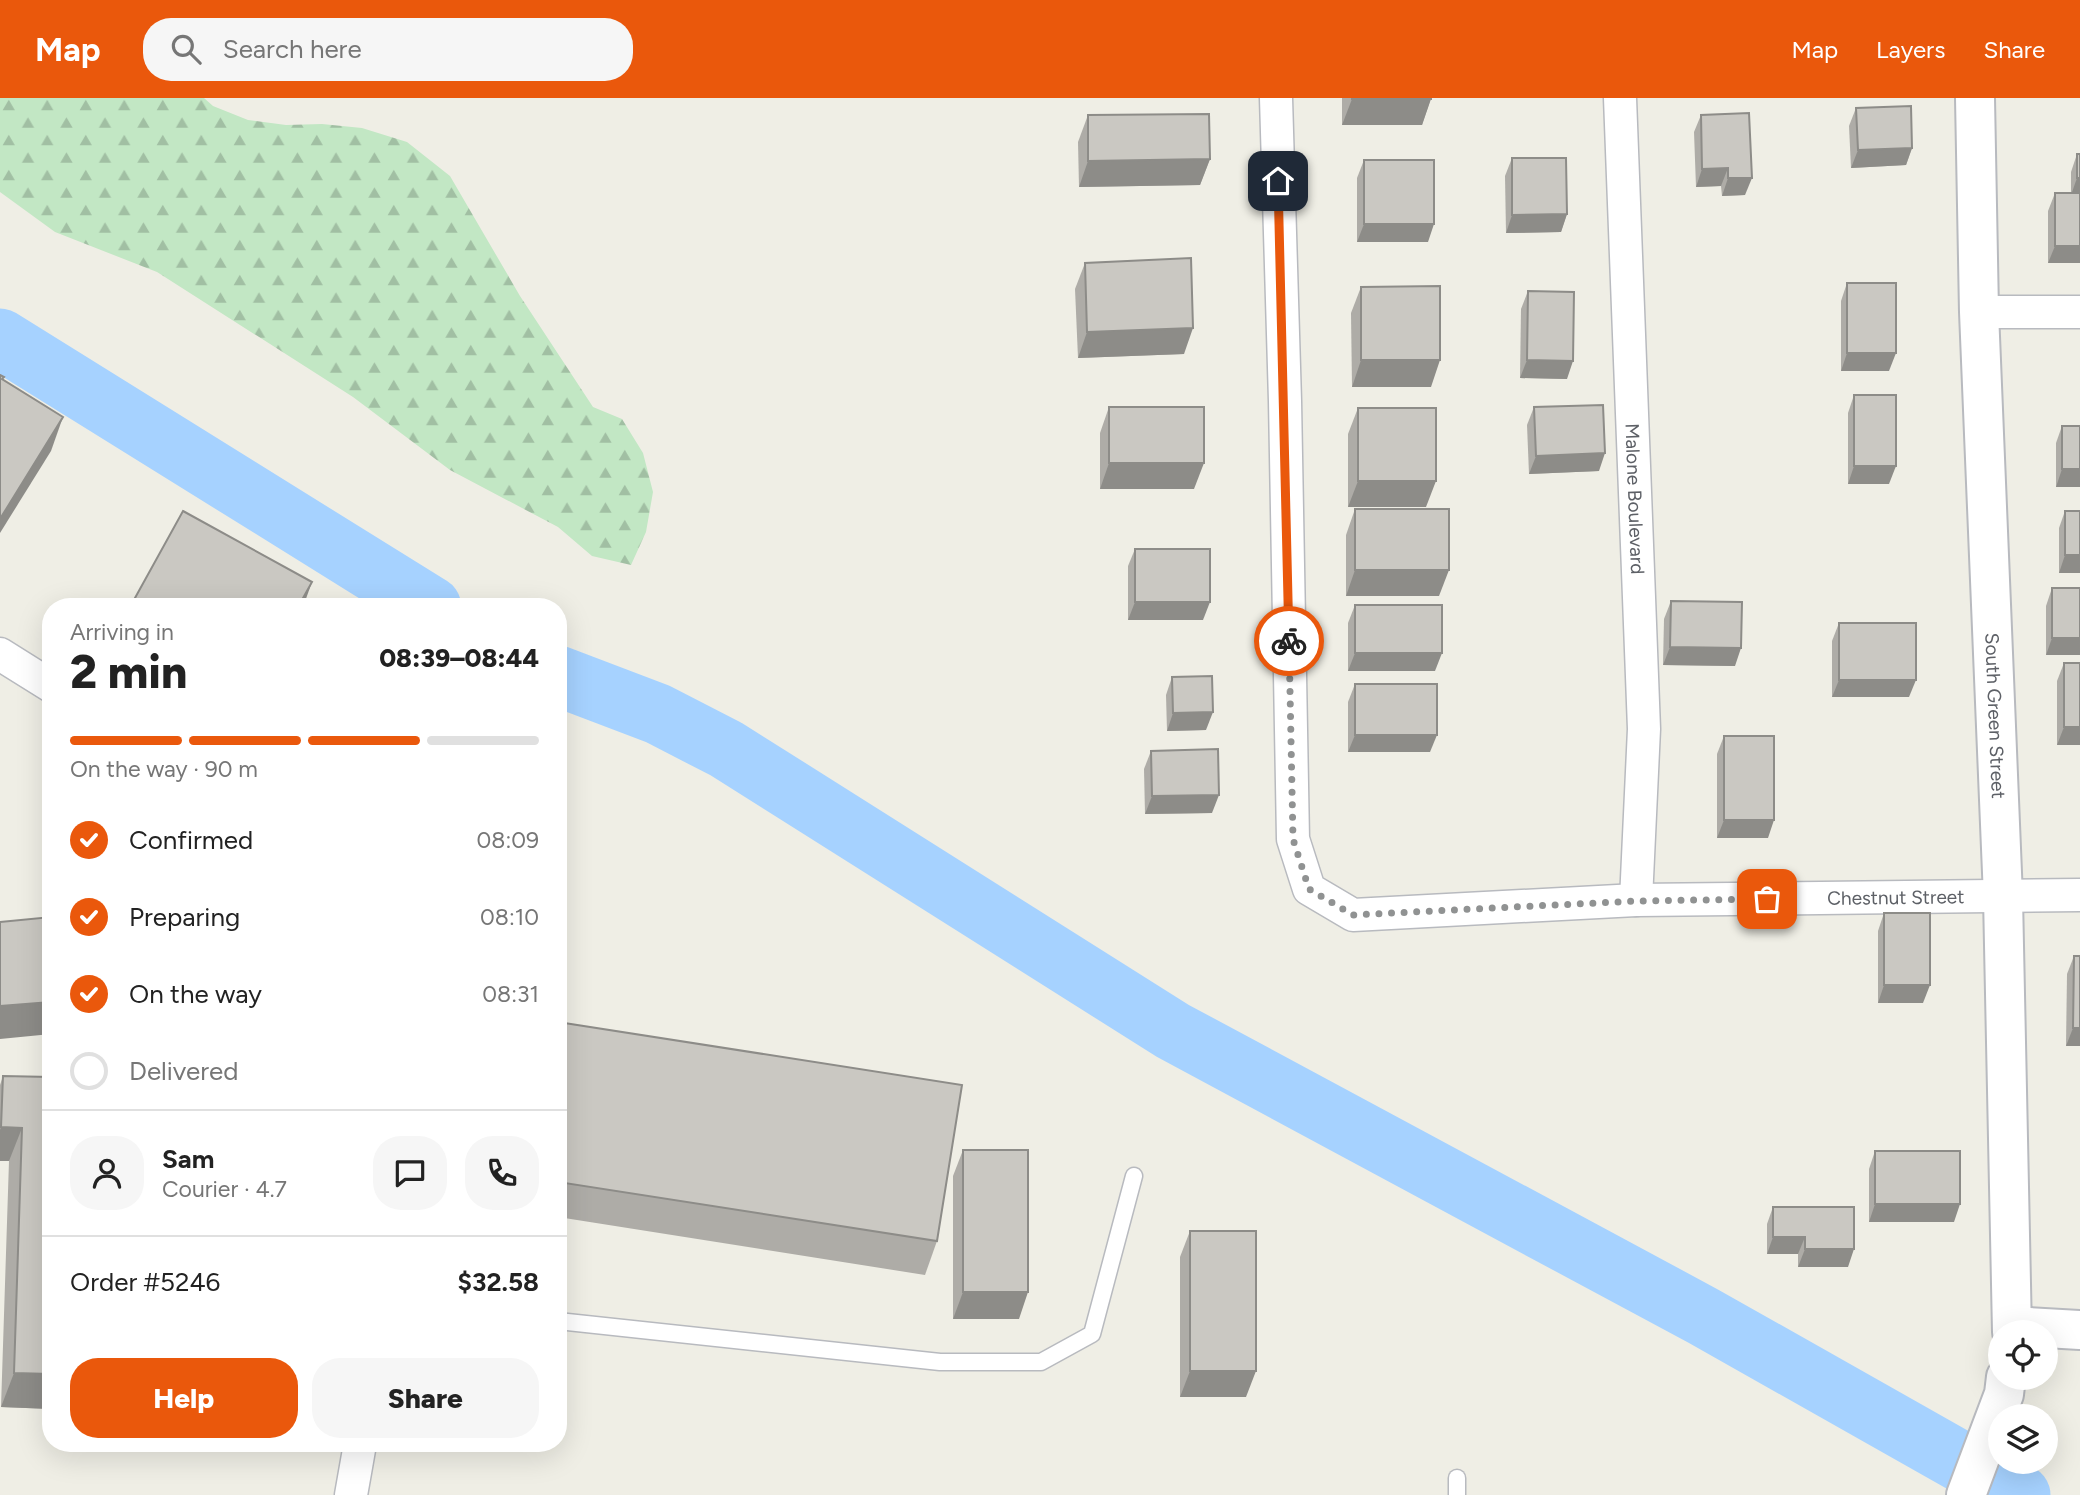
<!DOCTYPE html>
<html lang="en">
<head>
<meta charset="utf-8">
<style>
  :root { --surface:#fff; --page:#f6f6f6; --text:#222; --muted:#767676; --line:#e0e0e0; --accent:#ea580c }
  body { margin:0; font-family:Figtree,sans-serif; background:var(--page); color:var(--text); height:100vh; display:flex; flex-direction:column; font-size:26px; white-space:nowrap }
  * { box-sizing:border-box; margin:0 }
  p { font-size:23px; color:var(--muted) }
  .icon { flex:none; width:38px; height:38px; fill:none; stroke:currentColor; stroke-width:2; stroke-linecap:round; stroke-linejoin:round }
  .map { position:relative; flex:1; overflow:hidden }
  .details { position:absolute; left:42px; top:500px; width:525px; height:854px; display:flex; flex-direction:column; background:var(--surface); border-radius:28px; box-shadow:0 7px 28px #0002 }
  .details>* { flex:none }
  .tools { position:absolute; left:1988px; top:1222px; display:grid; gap:14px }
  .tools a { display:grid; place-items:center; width:70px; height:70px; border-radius:50%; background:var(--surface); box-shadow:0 7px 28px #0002; font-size:35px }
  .pin { position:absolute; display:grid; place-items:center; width:60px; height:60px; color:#fff; margin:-30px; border-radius:14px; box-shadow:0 4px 10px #0006 }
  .courier { position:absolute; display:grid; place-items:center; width:70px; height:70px; margin:-35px; border:5px solid #ea580c; border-radius:50%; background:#fff; color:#222; box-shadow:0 2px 9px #0007 }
  .summary em { font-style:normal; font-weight:800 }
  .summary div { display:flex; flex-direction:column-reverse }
  .summary { display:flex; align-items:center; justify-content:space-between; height:119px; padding:0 28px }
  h1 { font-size:46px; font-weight:800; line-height:52px }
  .bar { display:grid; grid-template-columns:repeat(4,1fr); gap:10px 7px; align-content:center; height:84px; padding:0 28px }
  .bar i { height:9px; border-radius:5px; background:var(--line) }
  .bar .on { background:var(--accent) }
  .bar p { grid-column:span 4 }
  .line { display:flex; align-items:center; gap:18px; padding:0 28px; border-top:2px solid var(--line) }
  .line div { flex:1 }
  .round { display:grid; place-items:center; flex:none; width:74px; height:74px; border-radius:28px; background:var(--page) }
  ol { padding:0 28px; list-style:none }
  li { display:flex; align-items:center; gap:21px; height:77px }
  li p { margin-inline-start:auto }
  li .icon { padding:7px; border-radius:50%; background:var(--accent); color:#fff; stroke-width:4 }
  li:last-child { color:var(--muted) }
  li i { width:38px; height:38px; border:4px solid var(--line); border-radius:50% }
  .primary-button { display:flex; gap:14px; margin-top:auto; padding:14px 28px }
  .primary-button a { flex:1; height:80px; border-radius:28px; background:var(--accent); color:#fff; font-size:28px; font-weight:800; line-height:80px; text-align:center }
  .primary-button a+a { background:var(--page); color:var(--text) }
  header { display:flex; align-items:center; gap:42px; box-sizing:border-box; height:98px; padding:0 35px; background:var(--accent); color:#fff }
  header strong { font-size:33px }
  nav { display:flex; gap:38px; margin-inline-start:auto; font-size:24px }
  .search { width:490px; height:63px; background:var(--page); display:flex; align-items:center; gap:18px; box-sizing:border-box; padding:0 24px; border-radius:28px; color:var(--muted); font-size:26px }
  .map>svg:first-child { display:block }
</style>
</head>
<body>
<header>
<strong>Map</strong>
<div class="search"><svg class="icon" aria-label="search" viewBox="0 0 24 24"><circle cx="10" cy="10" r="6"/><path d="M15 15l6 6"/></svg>Search here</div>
<nav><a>Map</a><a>Layers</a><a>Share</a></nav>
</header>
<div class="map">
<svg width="2080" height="1397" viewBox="0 0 2080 1397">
  <defs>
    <pattern id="forest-firs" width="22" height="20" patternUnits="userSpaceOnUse" patternTransform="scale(1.75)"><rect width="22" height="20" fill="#c2e7c4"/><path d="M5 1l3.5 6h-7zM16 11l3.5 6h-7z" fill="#a1bfa3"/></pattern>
  </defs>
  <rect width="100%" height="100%" fill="#efeee5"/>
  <path fill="url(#forest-firs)" d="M0,0H204L213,8L248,22L286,27L322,26L362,30L407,44L450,78L520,198L593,309L622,321L643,355L653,394L646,434L631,467L592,458L558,429L450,372L353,299L157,174L55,134L0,94Z"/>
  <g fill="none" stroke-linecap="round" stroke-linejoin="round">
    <g stroke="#a6d2ff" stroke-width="61">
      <path d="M0,241L431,509"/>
      <path d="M558,578L658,616L726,651L1173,933L1703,1218L2020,1397"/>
    </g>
    <g stroke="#b8babf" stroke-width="19">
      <g id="service">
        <path d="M558,1223L940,1264H1041L1092,1236L1134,1078"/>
        <path d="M1457,1380V1397"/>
      </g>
    </g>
    <g stroke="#b8babf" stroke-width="35">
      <g id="minor">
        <path id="s1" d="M1276,0L1285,303L1293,741L1309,791L1353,817L1636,802L2080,797"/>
        <path id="s2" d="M1620,0L1644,631L1636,802"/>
        <path d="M1979,214H2080"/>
        <path d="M0,556L51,588"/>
        <path d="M351,1397L360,1346"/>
      </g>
    </g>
    <g stroke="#b8babf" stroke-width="42">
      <g id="tertiary">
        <path id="s3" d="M1975,0L1979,214L2003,799L2012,1234"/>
        <path d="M2012,1228L2080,1232"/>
        <path d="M1966,1397L2004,1296L2006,1279"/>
      </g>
    </g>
    <use href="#service" stroke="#fff" stroke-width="16"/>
    <use href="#minor" stroke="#fff" stroke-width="32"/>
    <use href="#tertiary" stroke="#fff" stroke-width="38"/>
  </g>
  <g fill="#aeaca7">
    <path d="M1342,0H1431L1422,27H1342Z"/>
    <path d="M1856,10L1912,50L1906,67L1851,70L1849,28Z"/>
    <path d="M1088,17L1210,61L1200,87L1079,89L1078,44Z"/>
    <path d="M1701,17L1745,97L1722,98L1721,88L1696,89L1694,34Z"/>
    <path d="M2077,56L2080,165H2048V113L2055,95H2071V74Z"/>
    <path d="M1512,60L1567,116L1561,134L1506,135L1505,78Z"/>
    <path d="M1364,62L1428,144H1357V80Z"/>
    <path d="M1085,165L1184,256L1078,260L1075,191Z"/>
    <path d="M1847,185L1889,273H1841V203Z"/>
    <path d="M1361,189L1431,289H1352L1351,215Z"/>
    <path d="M1528,193L1567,281L1520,280L1521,211Z"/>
    <path d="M1854,297L1889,386H1848V315Z"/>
    <path d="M1109,309L1194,391H1100V335Z"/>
    <path d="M1534,309L1599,373L1529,376L1527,327Z"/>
    <path d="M1358,310L1426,409H1348V336Z"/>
    <path d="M2062,328L2080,389H2056V345Z"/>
    <path d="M1355,411L1439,498H1346V437Z"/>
    <path d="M2065,413L2080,475H2059V430Z"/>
    <path d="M1135,451L1203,522H1128V468Z"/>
    <path d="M2052,490L2080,557H2046V508Z"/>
    <path d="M1671,503L1735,568L1663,567L1664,521Z"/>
    <path d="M1355,507L1435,573H1348V525Z"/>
    <path d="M1839,525L1909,599H1832V543Z"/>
    <path d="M2064,565L2080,647H2057V583Z"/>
    <path d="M1172,579L1206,632L1167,633L1166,597Z"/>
    <path d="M1355,586L1430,654H1348V604Z"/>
    <path d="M1724,638L1768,740H1717V656Z"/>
    <path d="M1151,653L1212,715L1145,716L1144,671Z"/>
    <path d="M1884,815L1923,905H1878V833Z"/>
    <path d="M2074,858H2080V948H2066L2067,876Z"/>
    <path d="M558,924L937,1143L925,1177L558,1119Z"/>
    <path d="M3,978L51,979V1311L1,1309L9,1063H0V987Z"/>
    <path d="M963,1052L1019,1221H953V1078Z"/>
    <path d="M1875,1053L1954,1124H1869V1071Z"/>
    <path d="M1773,1109L1848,1169H1798V1156H1767V1126Z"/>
    <path d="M1190,1133L1246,1299H1180V1159Z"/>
  </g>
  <g fill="#8d8c88">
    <path d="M1352,1H1431L1422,27H1342Z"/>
    <path d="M1912,50L1906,67L1851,70L1858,52Z"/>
    <path d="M1210,61L1200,87L1079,89L1088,63Z"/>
    <path d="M1728,70L1721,88L1696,89L1702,71Z"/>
    <path d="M1728,80H1752L1745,97L1722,98Z"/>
    <path d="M2077,80H2080V97H2071Z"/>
    <path d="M1567,116L1561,134L1506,135L1512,117Z"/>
    <path d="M1364,126H1434L1428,144H1357Z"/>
    <path d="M2055,148H2080V165H2048Z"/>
    <path d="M1193,230L1184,256L1078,260L1087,234Z"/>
    <path d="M1847,255H1896L1889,273H1841Z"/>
    <path d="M1361,262H1440L1431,289H1352Z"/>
    <path d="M1527,262L1573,263L1567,281L1520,280Z"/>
    <path d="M63,319L51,353L0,435V421Z"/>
    <path d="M1605,355L1599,373L1529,376L1536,358Z"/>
    <path d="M1109,365H1204L1194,391H1100Z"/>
    <path d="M1854,368H1896L1889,386H1848Z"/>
    <path d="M2062,371H2080V389H2056Z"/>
    <path d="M1358,383H1436L1426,409H1348Z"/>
    <path d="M2065,457H2080V475H2059Z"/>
    <path d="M1355,472H1449L1439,498H1346Z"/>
    <path d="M312,484L303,509H298Z"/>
    <path d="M1135,504H1210L1203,522H1128Z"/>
    <path d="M2052,540H2080V557H2046Z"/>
    <path d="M1670,549L1741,550L1735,568L1663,567Z"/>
    <path d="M1355,555H1442L1435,573H1348Z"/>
    <path d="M1839,582H1916L1909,599H1832Z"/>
    <path d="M1213,614L1206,632L1167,633L1173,615Z"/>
    <path d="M2064,629H2080V647H2057Z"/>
    <path d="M1355,637H1437L1430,654H1348Z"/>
    <path d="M1219,697L1212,715L1145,716L1152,698Z"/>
    <path d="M1724,722H1774L1768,740H1717Z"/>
    <path d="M1884,887H1930L1923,905H1878Z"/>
    <path d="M51,904V936L0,941V908Z"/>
    <path d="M2073,930H2080V948H2066Z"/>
    <path d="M1,1029L22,1030L9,1063H0V1032Z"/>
    <path d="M1875,1106H1960L1954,1124H1869Z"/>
    <path d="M1773,1139H1805L1798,1156H1767Z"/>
    <path d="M1805,1151H1854L1848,1169H1798Z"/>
    <path d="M963,1194H1028L1019,1221H953Z"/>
    <path d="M1190,1273H1256L1246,1299H1180Z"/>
    <path d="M14,1275L51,1276V1311L1,1309Z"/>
  </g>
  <g fill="#cac8c2" stroke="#8d8c88" stroke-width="2">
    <rect x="1352" y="0" width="79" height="1"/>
    <path d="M1911,8L1912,50L1858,52L1856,10Z"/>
    <path d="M1749,15L1752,80H1728V70L1702,71L1701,17Z"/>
    <path d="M1209,16L1210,61L1088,63V17Z"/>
    <rect x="2077" y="56" width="3" height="24"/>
    <path d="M1512,60H1566L1567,116L1512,117Z"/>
    <rect x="1364" y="62" width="70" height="64"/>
    <rect x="2055" y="95" width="25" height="53"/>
    <path d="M1191,160L1193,230L1087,234L1085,165Z"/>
    <rect x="1847" y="185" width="49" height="70"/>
    <path d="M1440,188V262H1361V189Z"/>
    <path d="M1528,193L1574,194L1573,263L1527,262Z"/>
    <path d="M0,277L4,279L2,281L63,319L0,421Z"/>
    <rect x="1854" y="297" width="42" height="71"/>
    <path d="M1603,307L1605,355L1536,358L1534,309Z"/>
    <rect x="1109" y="309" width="95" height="56"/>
    <rect x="1358" y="310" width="78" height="73"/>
    <rect x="2062" y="328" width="18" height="43"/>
    <rect x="1355" y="411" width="94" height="61"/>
    <path d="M183,413L312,484L298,509H130Z"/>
    <rect x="2065" y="413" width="15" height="44"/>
    <rect x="1135" y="451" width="75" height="53"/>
    <rect x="2052" y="490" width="28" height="50"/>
    <path d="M1671,503L1742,504L1741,550L1670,549Z"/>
    <rect x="1355" y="507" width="87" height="48"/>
    <rect x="1839" y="525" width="77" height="57"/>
    <rect x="2064" y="565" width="16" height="64"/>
    <path d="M1212,578L1213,614L1173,615L1172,579Z"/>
    <rect x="1355" y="586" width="82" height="51"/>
    <rect x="1724" y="638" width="50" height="84"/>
    <path d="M1218,651L1219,697L1152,698L1151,653Z"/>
    <rect x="1884" y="815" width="46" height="72"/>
    <path d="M51,819V904L0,908V824Z"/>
    <path d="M2074,858H2080V930H2073Z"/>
    <path d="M558,924L962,987L937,1143L558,1084Z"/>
    <path d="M3,978L51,979V1276L14,1275L22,1030L1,1029Z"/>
    <rect x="963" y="1052" width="65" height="142"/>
    <rect x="1875" y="1053" width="85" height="53"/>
    <path d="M1773,1109H1854V1151H1805V1139H1773Z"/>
    <rect x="1190" y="1133" width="66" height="140"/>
  </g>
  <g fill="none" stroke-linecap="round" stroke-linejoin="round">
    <path stroke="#909292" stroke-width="7" stroke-dasharray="0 12.6" d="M1289,543L1293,741L1309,791L1353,817L1636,803L1767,801"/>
    <path stroke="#ea580c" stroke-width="9" d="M1278,83L1289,543"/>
  </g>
  <g text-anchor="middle" stroke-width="5" stroke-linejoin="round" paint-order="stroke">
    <g font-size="19" fill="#5d6066" stroke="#fff">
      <text dy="7" stroke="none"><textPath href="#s2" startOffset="401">Malone Boulevard</textPath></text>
      <text dy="7" stroke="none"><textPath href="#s3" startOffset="618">South Green Street</textPath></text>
      <text dy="7" stroke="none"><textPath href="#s1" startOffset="1388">Chestnut Street</textPath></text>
    </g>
  </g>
</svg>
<div class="tools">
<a><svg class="icon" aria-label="locate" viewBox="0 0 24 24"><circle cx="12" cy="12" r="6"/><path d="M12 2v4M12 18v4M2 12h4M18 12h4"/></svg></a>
<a><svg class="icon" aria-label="layers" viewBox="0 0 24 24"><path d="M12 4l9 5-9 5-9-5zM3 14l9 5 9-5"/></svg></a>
</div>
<div class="pin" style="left:1767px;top:801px;background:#ea580c"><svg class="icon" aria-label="bag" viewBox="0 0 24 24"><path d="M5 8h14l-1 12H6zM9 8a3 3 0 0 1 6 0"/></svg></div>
<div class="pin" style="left:1278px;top:83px;background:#1f2937"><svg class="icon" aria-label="home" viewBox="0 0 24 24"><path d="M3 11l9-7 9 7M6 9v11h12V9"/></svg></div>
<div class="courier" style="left:1289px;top:543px"><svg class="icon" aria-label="bike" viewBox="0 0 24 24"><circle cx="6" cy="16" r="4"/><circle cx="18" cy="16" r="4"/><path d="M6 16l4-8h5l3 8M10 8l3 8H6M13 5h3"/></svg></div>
<section class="details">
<div class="summary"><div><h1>2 min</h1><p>Arriving in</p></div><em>08:39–08:44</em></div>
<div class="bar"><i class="on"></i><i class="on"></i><i class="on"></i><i></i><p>On the way · 90 m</p></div>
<ol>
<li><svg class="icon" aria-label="check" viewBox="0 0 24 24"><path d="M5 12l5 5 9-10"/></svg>Confirmed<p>08:09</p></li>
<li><svg class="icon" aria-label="check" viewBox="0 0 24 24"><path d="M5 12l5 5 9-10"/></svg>Preparing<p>08:10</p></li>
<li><svg class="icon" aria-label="check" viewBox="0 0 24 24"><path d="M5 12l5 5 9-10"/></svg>On the way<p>08:31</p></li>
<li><i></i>Delivered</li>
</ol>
<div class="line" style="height:126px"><a class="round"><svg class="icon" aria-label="person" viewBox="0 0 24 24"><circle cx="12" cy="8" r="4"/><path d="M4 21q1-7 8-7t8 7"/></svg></a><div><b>Sam</b><p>Courier · 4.7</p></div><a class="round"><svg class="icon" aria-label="chat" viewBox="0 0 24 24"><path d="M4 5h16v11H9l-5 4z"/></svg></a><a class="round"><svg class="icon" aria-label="phone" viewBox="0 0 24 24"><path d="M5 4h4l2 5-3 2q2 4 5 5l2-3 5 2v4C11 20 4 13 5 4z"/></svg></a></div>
<div class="line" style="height:91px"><div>Order #5246</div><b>$32.58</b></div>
<div class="primary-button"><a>Help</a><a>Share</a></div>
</section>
</div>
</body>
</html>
